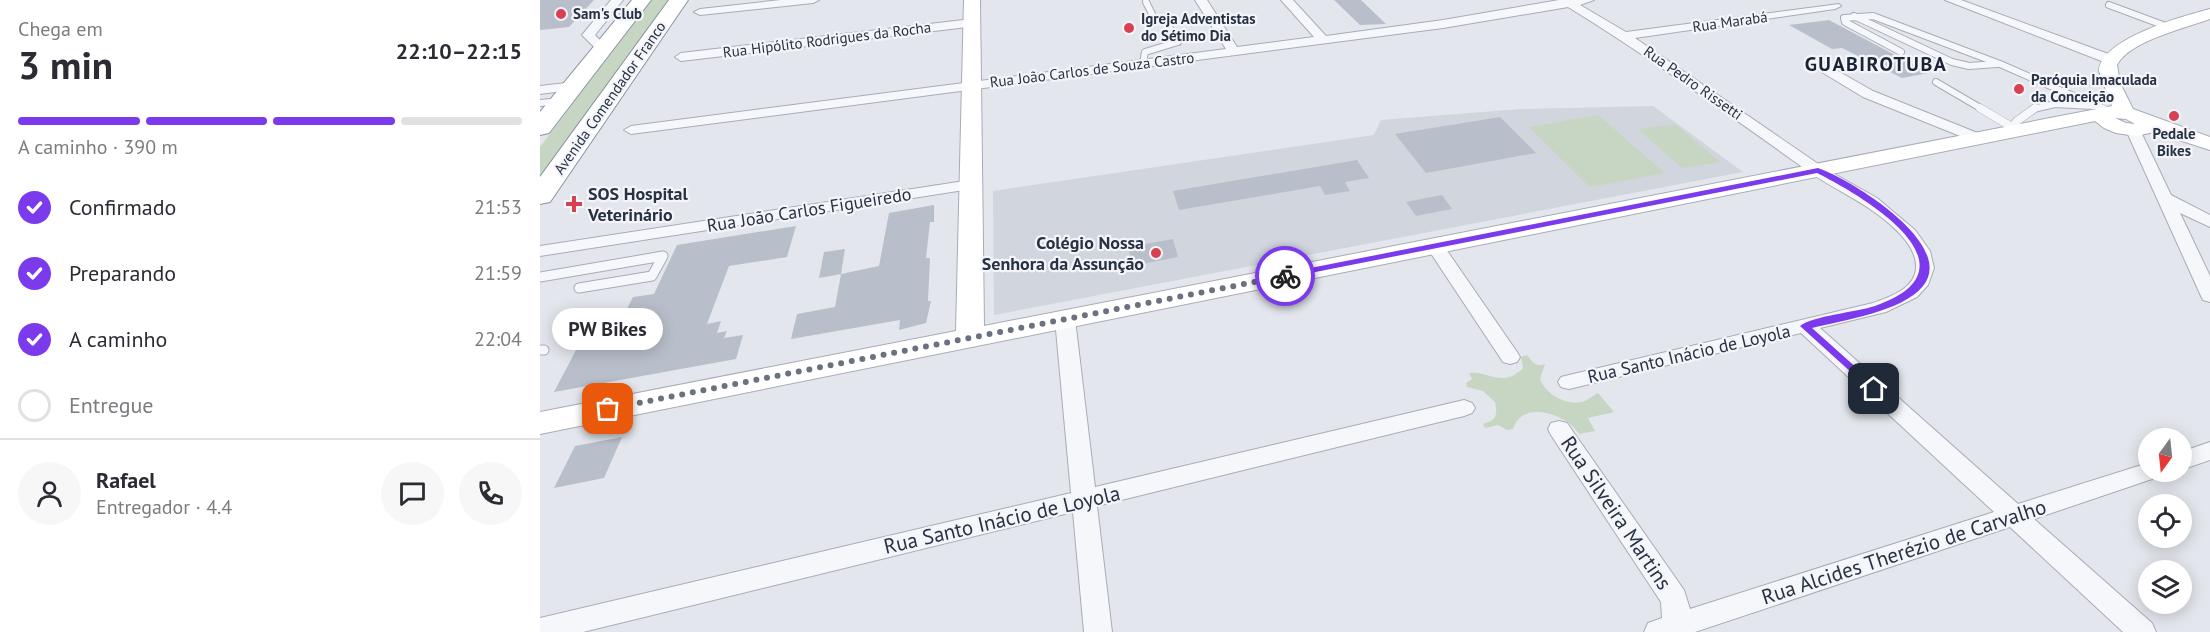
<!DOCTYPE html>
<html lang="pt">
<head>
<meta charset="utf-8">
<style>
  :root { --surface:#fff; --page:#f7f7f7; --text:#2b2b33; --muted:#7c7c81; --line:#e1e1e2; --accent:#7c3aed }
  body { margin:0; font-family:"PT Sans",sans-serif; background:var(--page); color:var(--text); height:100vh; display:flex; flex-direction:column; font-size:22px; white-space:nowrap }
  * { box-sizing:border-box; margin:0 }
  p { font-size:20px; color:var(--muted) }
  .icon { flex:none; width:33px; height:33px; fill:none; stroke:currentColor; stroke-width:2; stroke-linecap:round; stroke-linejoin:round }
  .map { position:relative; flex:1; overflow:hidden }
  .sheet { display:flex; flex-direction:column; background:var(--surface); width:540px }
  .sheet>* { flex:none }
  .needle { width:39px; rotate:195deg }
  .tools { position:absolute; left:1598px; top:428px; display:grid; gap:12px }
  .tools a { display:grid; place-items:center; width:54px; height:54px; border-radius:50%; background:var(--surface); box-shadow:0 3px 15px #0003; font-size:30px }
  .pin { position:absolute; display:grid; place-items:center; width:51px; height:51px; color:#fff; margin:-26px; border-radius:12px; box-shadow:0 3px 9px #0006 }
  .courier { position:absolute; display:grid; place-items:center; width:60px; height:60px; margin:-30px; border:4px solid #7c3aed; border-radius:50%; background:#fff; color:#222; box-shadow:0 2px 8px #0007 }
  .bubble { position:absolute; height:42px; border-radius:21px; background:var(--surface); box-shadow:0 3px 15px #0003; font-size:20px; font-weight:700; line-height:42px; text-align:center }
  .head em { font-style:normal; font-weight:700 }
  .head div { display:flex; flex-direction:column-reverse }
  .head { display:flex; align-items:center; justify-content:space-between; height:102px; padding:0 18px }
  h1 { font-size:39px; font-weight:700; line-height:45px }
  .bar { display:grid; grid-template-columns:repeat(4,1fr); gap:9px 6px; align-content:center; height:72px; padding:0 18px }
  .bar i { height:8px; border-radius:4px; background:var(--line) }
  .bar .current { background:var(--accent) }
  .bar p { grid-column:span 4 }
  .line { display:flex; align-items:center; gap:15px; padding:0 18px; border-top:2px solid var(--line) }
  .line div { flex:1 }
  .round { display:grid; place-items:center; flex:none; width:63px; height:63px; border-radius:32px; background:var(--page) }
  ol { padding:0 18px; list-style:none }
  li { display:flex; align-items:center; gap:18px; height:66px }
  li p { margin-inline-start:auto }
  li .icon { padding:6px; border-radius:50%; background:var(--accent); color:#fff; stroke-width:4 }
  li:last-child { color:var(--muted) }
  li i { width:33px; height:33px; border:3px solid var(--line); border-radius:50% }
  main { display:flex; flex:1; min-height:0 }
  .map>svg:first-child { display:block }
</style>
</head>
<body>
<main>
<section class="sheet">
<div class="head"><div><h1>3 min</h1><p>Chega em</p></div><em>22:10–22:15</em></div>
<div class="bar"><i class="current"></i><i class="current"></i><i class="current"></i><i></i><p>A caminho · 390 m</p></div>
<ol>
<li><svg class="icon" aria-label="check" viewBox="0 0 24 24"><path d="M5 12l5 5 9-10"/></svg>Confirmado<p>21:53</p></li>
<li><svg class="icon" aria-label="check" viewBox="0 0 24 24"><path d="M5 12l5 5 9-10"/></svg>Preparando<p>21:59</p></li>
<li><svg class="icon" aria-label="check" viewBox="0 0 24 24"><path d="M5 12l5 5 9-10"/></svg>A caminho<p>22:04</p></li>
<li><i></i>Entregue</li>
</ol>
<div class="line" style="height:108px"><a class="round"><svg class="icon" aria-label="person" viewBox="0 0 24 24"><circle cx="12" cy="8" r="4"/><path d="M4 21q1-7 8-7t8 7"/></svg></a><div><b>Rafael</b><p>Entregador · 4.4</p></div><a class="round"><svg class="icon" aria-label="chat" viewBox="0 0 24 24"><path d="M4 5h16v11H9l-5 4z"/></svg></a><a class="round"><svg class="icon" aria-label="phone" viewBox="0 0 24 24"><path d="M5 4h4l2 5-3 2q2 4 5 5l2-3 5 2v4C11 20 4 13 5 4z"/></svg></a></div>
</section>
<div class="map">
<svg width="1670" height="632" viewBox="0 0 1670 632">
  <rect width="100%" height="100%" fill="#e3e6ec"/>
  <path fill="#d0d5de" d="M1113,106L1203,172L454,315L453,191L834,135L841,120L981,109Z"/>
  <g fill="#c7d6c3">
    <path d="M111,0H130L0,183V147Z"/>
    <path d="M1058,115L1125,173L1050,187L989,127Z"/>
    <path d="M1135,124L1180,162L1142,168L1098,129Z"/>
    <path d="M987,355C992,362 996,367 1005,364L1000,379C1006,395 1028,407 1045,401C1049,399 1054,395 1058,393L1074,412L1048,418L1055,431L1039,434C1027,414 982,399 973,429L967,430L958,425L945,428L943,424C956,420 958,416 955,402L943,391L927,387L926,383L932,379L929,373C949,370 962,389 983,368L981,357Z"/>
  </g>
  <g fill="#b9bfca">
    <path d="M0,0H54L29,27L0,30Z"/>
    <path d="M794,0H821L846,24L820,25Z"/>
    <path d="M1289,20L1389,73L1362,78L1302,48L1292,49L1249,25Z"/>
    <path d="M960,117L996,153L886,173L855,134Z"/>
    <path d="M817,160L829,178L805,182L810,191L785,195L780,186L639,210L633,191Z"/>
    <path d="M902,195L912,209L876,216L866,202Z"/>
    <path d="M394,205V222H390L386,258H390L388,301H391L386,323L359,330L360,320L251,339L257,314L295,307L301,274L339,266L349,213Z"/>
    <path d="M256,226L247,257L189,266L167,324L181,321L177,333L187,331L184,338L203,335L196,359L14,392L47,329L80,323L93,297L114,294L137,245Z"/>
    <path d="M633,239L638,257L592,266L588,247Z"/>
    <path d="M305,249L301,274L279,278L284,252Z"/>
    <path d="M82,437L64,478L14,488L35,446Z"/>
  </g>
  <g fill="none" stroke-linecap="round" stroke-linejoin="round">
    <g stroke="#a7acb7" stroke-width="8">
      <g id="lane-far2">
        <path d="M1569,5L1631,28"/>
        <path d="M1314,16L1412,62L1429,66L1457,64"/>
        <path d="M1361,52L1305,22L1304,18L1333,16L1460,64L1563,109"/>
        <path d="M603,63L605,52L638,42L627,23L614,18L606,2"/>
        <path d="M1396,82L1442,109"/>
        <path d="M0,103L20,101"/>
        <path d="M1493,109L1515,104L1553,106"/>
      </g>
    </g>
    <g stroke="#a7acb7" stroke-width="9">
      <g id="lane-far1">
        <path d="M1440,108L1472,127"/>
        <path d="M1560,108L1569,112"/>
        <path d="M1467,133L1477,121L1495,108"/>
      </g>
    </g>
    <g stroke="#a7acb7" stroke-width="11">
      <g id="lane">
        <path d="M0,277L123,256L112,276L39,288"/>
        <path d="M0,350H4"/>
      </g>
    </g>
    <g stroke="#a7acb7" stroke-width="2">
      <g id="street">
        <path d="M71,0H83L55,35L69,49L63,53L59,52L42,35Z"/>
        <path d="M241,0H279L273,3L160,15L154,12L160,9Z"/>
        <path d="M655,0H667L697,47L774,37L741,0H753L786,36L903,20L1019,0H1054L1040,5L1086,32L1299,4L1301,6L1295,9L1095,38L1284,168L1337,198L1375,230L1390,251L1394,268L1388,285L1377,297L1346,312L1280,328L1478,504L1608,463V471H1622L1618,477L1494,519L1612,623L1616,632H1583L1470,527L1155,632H1104L1108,623L1122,618L1121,602L1011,435L1008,429L1011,423L1019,421L1027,423L1144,590L1150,609L1454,512L1261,333L1029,389L1021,387L1018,382L1021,377L1029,375L1333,303C1349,297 1375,289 1376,268C1377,248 1358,231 1345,220C1321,200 1293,189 1268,171C1189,115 1111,58 1028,7L903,28L91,134L84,130L91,126L686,49Z"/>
        <path d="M1405,0H1421L1574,56L1575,59L1569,63L1564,62Z"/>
        <path d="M432,19L438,23L436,26L141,61L135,57L141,53Z"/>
        <path d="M1275,58L1333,91L1445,136L1447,139L1445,142H1435L1323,97L1270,65L1269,62Z"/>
        <path d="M34,82L41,86L39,89L0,94V86Z"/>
        <path d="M1593,126L1600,130L1631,195L1670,215V227L1640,213L1670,276V302L1663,300L1661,296L1586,130Z"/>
        <path d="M431,180L437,182L439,185L437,188L0,256V246Z"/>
        <path d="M895,241L901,242L977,352L980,357L977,362L970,364L963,362L886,246L889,242Z"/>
        <path d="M525,313L532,315L535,319L555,487L924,400L932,403L935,408L932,413L924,416L557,506L572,632H544L533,512L43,632H0V618L531,493L515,319L518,315Z"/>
        <path d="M1670,442V460L1641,470V452Z"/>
      </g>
    </g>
    <g stroke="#a7acb7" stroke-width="2">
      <path id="secondary" d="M424,0H440L444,326L1572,106L1559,71C1560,39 1643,16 1670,9V19C1646,28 1589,41 1577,65L1580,83L1593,109L1670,137V150L1614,132L1596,136L1576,133L1564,128L1555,121L0,434V412L416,331ZM1575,118L1586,119L1595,124L1586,123Z"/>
    </g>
    <g stroke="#8992a3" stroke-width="2">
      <g id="highway">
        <path d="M92,0H111L9,133L0,135V112Z"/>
        <path d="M129,0H148L10,202L0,204V177Z"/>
      </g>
    </g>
    <use href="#lane-far2" stroke="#f6f7fa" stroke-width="6"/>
    <use href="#lane-far1" stroke="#f6f7fa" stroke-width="8"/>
    <use href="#lane" stroke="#f6f7fa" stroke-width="9"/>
    <use href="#street" fill="#f6f7fa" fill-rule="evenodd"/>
    <use href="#secondary" fill="#fff" fill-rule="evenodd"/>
    <use href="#highway" fill="#fff" fill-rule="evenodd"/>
  </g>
  <path fill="#7c3aed" d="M1278,168C1310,179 1417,244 1383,286C1362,312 1303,320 1272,328L1338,387L1340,389L1334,393L1260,326C1272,316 1317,312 1335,306C1444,268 1325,197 1277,173L745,278L741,276L745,273Z"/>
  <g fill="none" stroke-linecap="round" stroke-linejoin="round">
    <path stroke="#6a717f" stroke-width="6" stroke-dasharray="0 10.8" d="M68,409L745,276"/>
  </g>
  <g fill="#d84151" stroke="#f3f5f9" stroke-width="2">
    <circle cx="21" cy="14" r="6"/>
    <circle cx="589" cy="28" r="6"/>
    <circle cx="1479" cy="89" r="6"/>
    <circle cx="1634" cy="116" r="6"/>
    <path d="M31 195h6v6h6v6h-6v6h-6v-6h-6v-6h6z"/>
    <circle cx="616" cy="253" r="6"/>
  </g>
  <g text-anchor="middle" stroke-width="4.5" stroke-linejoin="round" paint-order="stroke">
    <g font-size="15" font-weight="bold" fill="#293245" stroke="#f3f5f9" text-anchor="start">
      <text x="33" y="19">Sam's Club</text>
      <text x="601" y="24">Igreja Adventistas<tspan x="601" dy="17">do Sétimo Dia</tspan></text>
      <text x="1491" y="85">Paróquia Imaculada<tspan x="1491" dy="17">da Conceição</tspan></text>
      <text x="1634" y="139" text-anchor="middle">Pedale<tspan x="1634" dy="17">Bikes</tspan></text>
    </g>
    <g font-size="15" fill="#293245" stroke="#f3f5f9">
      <text transform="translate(1190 22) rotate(-8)" y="5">Rua Marabá</text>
      <text transform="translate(287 40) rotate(-7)" y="5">Rua Hipólito Rodrigues da Rocha</text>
      <text transform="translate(552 70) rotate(-7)" y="5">Rua João Carlos de Souza Castro</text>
      <text transform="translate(1153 83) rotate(35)" y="5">Rua Pedro Rissetti</text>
      <text transform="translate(70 98) rotate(-55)" y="5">Avenida Comendador Franco</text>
    </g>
    <g font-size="18" font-weight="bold" fill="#293245" stroke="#f3f5f9" text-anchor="start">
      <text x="48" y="200">SOS Hospital<tspan x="48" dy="21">Veterinário</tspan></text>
      <text x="604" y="249" text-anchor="end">Colégio Nossa<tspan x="604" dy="21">Senhora da Assunção</tspan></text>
    </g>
    <g font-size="18" fill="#293245" stroke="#f3f5f9">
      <text transform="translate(269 210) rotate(-9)" y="6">Rua João Carlos Figueiredo</text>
      <text transform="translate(1149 354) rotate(-13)" y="6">Rua Santo Inácio de Loyola</text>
    </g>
    <g font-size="20" font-weight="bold" letter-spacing="1.5" fill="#1b2336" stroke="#f3f5f9">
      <text x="1336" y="71">GUABIROTUBA</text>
    </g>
    <g font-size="21" fill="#293245" stroke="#f3f5f9">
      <text transform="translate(1076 513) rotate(56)" y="7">Rua Silveira Martins</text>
      <text transform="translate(462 520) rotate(-13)" y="7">Rua Santo Inácio de Loyola</text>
      <text transform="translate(1364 552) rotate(-18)" y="7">Rua Alcides Therézio de Carvalho</text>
    </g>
  </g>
</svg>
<div class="tools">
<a><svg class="needle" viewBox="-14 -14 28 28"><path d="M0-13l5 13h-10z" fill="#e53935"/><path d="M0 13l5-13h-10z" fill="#7c7c81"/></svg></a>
<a><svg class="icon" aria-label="locate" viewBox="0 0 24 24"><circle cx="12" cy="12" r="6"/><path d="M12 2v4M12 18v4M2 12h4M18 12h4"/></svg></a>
<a><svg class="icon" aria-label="layers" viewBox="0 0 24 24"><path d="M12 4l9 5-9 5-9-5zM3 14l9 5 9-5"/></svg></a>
</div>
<div class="pin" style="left:68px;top:409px;background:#ea580c"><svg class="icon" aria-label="bag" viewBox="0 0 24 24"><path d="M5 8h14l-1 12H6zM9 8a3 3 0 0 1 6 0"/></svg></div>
<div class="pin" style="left:1334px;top:389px;background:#1f2937"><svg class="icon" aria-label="home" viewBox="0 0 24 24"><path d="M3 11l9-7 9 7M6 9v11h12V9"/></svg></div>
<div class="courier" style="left:745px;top:276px"><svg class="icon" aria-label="bike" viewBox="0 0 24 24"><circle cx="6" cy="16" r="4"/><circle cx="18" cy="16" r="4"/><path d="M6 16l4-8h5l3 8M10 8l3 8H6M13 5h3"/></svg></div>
<div class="bubble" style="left:12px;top:308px;width:111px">PW Bikes</div>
</div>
</main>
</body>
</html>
